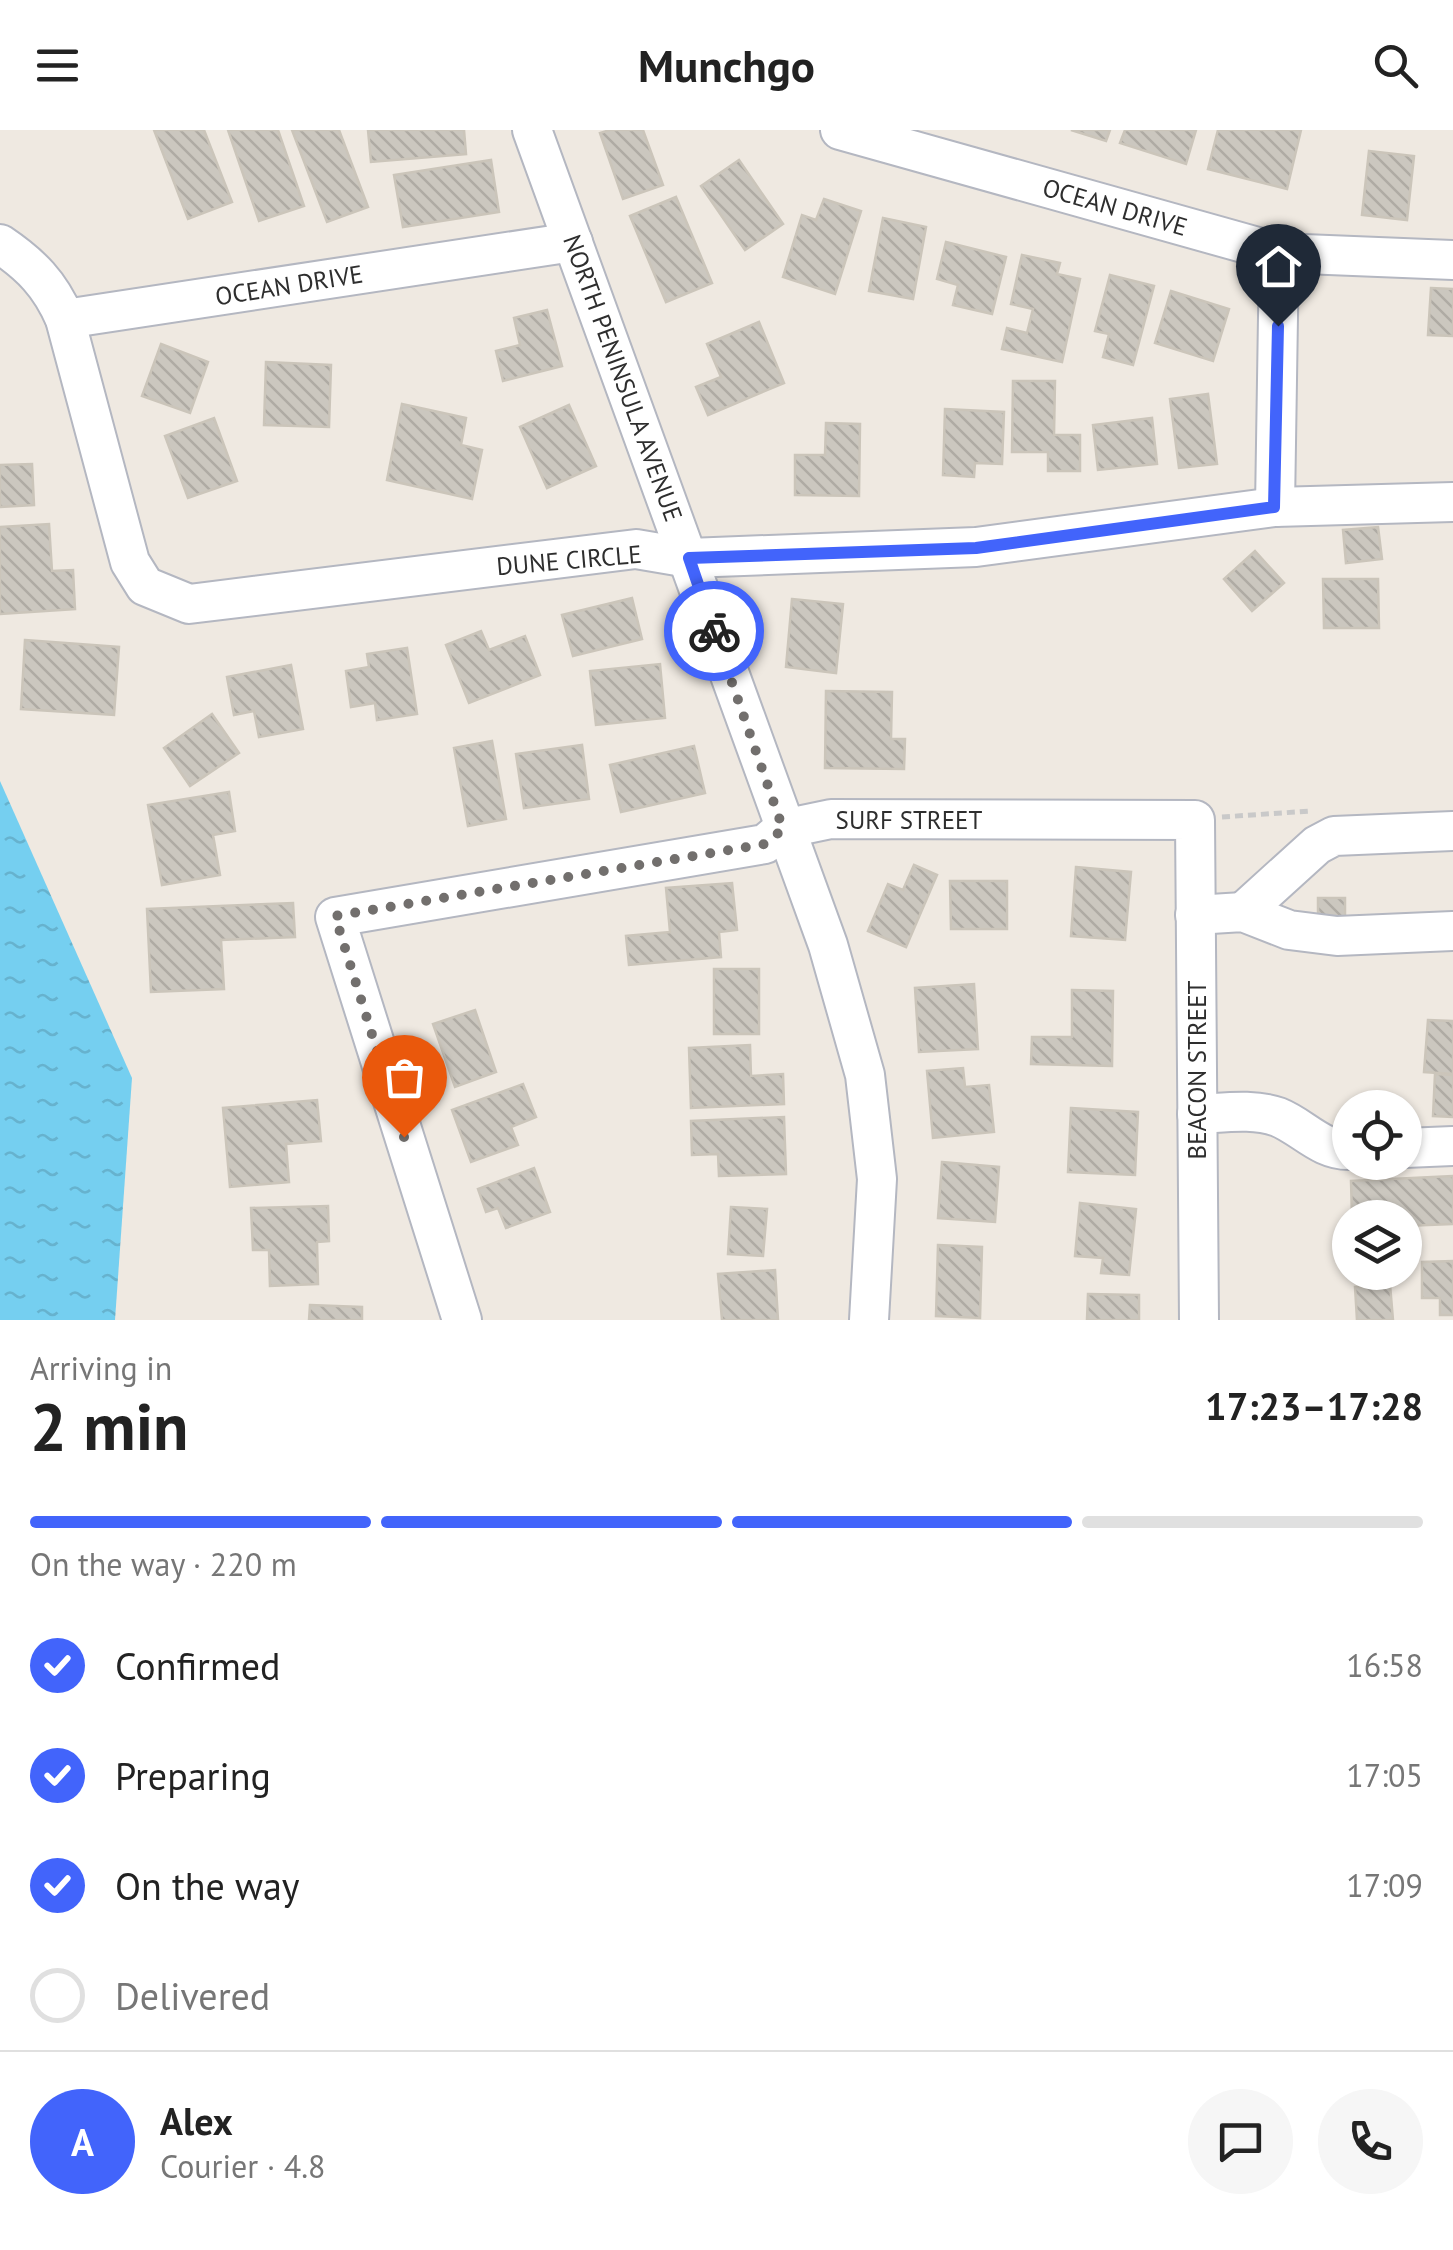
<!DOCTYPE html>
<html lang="en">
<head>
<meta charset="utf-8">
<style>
  :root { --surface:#fff; --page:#f6f6f6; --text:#222; --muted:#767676; --line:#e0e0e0; --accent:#4264fb }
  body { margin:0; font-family:"PT Sans",sans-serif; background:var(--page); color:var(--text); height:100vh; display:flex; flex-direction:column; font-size:38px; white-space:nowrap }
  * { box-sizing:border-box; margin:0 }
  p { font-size:32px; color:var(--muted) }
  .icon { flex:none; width:55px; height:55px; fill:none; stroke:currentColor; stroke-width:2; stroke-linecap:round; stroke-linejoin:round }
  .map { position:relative; height:1190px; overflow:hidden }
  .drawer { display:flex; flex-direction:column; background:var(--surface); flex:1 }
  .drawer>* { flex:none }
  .fabs { position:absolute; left:1332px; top:960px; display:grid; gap:20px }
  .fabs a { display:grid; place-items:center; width:90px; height:90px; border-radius:50%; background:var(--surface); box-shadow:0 2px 8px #0004; font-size:50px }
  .pin { position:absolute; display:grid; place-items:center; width:85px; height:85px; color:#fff; margin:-102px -42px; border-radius:50% 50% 50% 0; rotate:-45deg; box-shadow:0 0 10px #0007 }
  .pin .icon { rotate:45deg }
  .courier { position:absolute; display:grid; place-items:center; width:100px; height:100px; margin:-50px; border:8px solid #4264fb; border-radius:50%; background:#fff; color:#222; box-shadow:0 2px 12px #0007 }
  .overview em { font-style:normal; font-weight:800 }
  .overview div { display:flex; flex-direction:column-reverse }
  .overview { display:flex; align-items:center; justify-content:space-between; height:170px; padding:0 30px }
  h1 { font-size:65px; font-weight:800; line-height:75px }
  .bar { display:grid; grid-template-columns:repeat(4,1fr); gap:15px 10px; align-content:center; height:120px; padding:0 30px }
  .bar i { height:12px; border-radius:8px; background:var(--line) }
  .bar .on { background:var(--accent) }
  .bar p { grid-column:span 4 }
  .line { display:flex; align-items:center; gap:25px; padding:0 30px; border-top:2px solid var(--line) }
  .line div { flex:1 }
  .round { display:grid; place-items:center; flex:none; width:105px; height:105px; border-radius:52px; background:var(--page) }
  ol { padding:0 30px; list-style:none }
  li { display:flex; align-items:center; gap:30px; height:110px }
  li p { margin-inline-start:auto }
  li .icon { padding:10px; border-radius:50%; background:var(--accent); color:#fff; stroke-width:4 }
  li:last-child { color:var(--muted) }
  li i { width:55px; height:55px; border:5px solid var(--line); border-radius:50% }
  header { display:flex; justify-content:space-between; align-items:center; height:130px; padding:0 30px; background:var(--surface); font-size:45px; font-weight:800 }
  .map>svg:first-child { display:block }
</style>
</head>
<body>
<header><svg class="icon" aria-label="menu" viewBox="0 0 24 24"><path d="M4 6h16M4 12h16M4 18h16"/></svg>Munchgo<svg class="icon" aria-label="search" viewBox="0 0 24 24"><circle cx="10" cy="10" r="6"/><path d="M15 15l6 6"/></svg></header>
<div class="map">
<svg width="1453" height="1190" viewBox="0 0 1453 1190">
  <defs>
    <pattern id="water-ripples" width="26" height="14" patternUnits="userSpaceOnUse" patternTransform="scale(2.5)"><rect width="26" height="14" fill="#75cff0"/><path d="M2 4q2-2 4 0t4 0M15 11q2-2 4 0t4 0" fill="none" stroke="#66b2ce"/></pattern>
    <pattern id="building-back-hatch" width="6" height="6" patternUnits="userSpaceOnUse" patternTransform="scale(2.5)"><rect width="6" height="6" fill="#cbc7bf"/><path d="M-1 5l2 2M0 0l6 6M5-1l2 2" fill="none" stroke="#afaba4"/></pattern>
  </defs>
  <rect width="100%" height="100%" fill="#efe9e1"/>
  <path fill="url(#water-ripples)" d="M0,651L132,948L115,1190H0Z"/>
  <g fill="url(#building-back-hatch)" stroke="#cbc5ba" stroke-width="2.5">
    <path d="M154,0H204L232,72L188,89Z"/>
    <path d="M228,0H278L304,76L259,91Z"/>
    <path d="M292,0H339L368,77L327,92Z"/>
    <path d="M368,0H464L466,24L371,32Z"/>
    <path d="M610,0H643L663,55L623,69L600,3Z"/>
    <path d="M1071,0H1110L1106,11Z"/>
    <path d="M1125,0H1196L1186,34L1120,13Z"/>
    <path d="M1218,0H1301L1287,59L1208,39Z"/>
    <path d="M1369,21L1414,26L1407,90L1362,85Z"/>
    <path d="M491,30L499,82L403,97L394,45Z"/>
    <path d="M739,30L783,94L745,120L701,56Z"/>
    <path d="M676,67L712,153L666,172L630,86Z"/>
    <path d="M824,69L861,81L835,164L783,147L802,85L816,90Z"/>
    <path d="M883,88L926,97L913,169L869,161Z"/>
    <path d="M946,112L1006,127L992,184L953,175L958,155L937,149Z"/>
    <path d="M1022,125L1060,133L1057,144L1080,149L1062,232L1002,219L1007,198L1027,203L1033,179L1011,174Z"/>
    <path d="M1110,145L1154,156L1133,235L1103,227L1109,204L1095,201Z"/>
    <path d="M1431,158L1453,159V206L1428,205Z"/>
    <path d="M1171,161L1229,179L1213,231L1155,213Z"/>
    <path d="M547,180L562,236L503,251L496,221L520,215L514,188Z"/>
    <path d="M759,192L784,253L708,285L696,257L721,247L707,214Z"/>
    <path d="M161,214L208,232L190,283L142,266Z"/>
    <path d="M266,232L331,235L329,297L264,295Z"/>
    <path d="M1013,251H1055L1054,305H1080V341H1048V322H1012Z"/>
    <path d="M1208,264L1217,334L1179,338L1170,269Z"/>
    <path d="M402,274L466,288L461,315L482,320L472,369L387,350Z"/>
    <path d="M569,275L596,336L547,358L520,297Z"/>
    <path d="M945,279L1004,282L1002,334L975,333L974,347L943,345Z"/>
    <path d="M214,288L237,351L188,368L165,306Z"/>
    <path d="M1152,288L1157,334L1098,340L1093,295Z"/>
    <path d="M826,293L860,294L859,366L795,365V325H825Z"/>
    <path d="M32,334L34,375L0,377V335Z"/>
    <path d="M49,394L52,441L73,440L75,479L0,484V397Z"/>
    <path d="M1378,397L1382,429L1346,433L1343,400Z"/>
    <path d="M1255,421L1284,453L1252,481L1224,449Z"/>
    <path d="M1323,449H1378L1379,498H1324Z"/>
    <path d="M632,468L642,509L573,526L562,485Z"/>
    <path d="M792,469L843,474L836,543L786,537Z"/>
    <path d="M481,501L489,520L525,506L540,545L469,573L446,515Z"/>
    <path d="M25,510L119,517L114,585L21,579Z"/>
    <path d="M407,518L417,584L377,590L375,573L351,577L346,541L369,537L367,524Z"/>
    <path d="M660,534L665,588L596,595L590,541Z"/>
    <path d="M291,535L303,599L259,607L254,581L234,585L227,547Z"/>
    <path d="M826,561L892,562L891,609H905L904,639L825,638Z"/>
    <path d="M212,584L239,623L190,656L164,618Z"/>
    <path d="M492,611L506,689L468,696L454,618Z"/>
    <path d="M582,615L589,669L524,678L516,624Z"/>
    <path d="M694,616L705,663L621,682L610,635Z"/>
    <path d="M229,662L235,701L213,705L220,745L162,755L148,675Z"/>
    <path d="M914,735L937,745L906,817L868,801L888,754L903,760Z"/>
    <path d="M1076,737L1131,742L1125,810L1071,806Z"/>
    <path d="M950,751H1007V799H951Z"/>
    <path d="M732,753L737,800L719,802L721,827L629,835L626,806L670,802L666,758Z"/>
    <path d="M1318,768H1345V799L1318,798Z"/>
    <path d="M293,773L295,807L221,810L224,859L151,862L147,779Z"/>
    <rect x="714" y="839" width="45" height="65"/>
    <path d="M974,854L978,919L919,922L915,858Z"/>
    <path d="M1072,860L1113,861L1112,936L1031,934L1032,907H1072Z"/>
    <path d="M475,880L496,942L455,957L433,894Z"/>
    <path d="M1428,890L1453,891V944L1424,942Z"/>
    <path d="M750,915L751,946L783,944L784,974L691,978L689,918Z"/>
    <path d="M963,938L965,957L989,955L994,1002L933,1008L927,941Z"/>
    <path d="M1435,944L1453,945V987L1433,986Z"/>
    <path d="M523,954L536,987L511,997L518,1015L471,1032L452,980Z"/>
    <path d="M317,970L321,1011L286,1014L289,1052L230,1057L223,978Z"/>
    <path d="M1071,978L1138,982L1135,1045L1068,1042Z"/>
    <path d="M784,987L786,1044L719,1046L718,1024L692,1025L691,991Z"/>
    <path d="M942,1032L999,1037L995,1092L938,1088Z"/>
    <path d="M534,1038L550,1082L506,1098L498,1078L486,1082L478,1059Z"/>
    <path d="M1453,1046V1094L1405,1096V1088H1352L1351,1051Z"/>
    <path d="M1080,1073L1136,1079L1129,1145L1101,1143L1103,1128L1075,1126Z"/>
    <path d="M328,1076L329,1111L317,1112L318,1154L270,1156L269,1120H253L251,1078Z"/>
    <path d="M731,1077L767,1079L763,1126L728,1124Z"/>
    <path d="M938,1115L982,1117L980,1188L936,1186Z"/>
    <path d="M1453,1131V1185H1440V1168H1422V1132Z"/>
    <path d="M775,1140L778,1190H722L718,1144Z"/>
    <path d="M1390,1154L1393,1190H1357L1355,1157Z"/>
    <path d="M1088,1164L1139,1165V1190H1087Z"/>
    <path d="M310,1175L362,1177V1190H309Z"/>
  </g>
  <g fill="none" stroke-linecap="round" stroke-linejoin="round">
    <g stroke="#b4b7c1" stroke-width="42">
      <g id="minor">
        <path d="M532,0L828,815L865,945L877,1049L869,1190"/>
        <path d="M840,0L1279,123L1453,130"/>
        <path d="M0,114C31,135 50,154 65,189L130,432L145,456L189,474L636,419L689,428L976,417L1275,377L1453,372"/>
        <path d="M65,189L573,112"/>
        <path d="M1275,377L1279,123"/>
        <path d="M1243,782L1317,715L1334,706L1453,701"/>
        <path d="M1195,785L1243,782L1289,800L1337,806L1453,801"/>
        <path d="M1197,984C1223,983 1253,978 1278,987C1303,997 1321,1021 1350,1020"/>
        <path d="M1405,1018L1453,1016"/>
        <path d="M462,1190L335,787L765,714L783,699L831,689L1195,690L1199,1190"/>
      </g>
    </g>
    <path stroke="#c9c9c9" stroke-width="5" stroke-dasharray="8 5" stroke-linecap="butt" d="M1222,687L1311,681"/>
    <use href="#minor" stroke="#fff" stroke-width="38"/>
  </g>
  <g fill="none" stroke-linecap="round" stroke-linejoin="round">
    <path stroke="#726f6d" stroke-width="10" stroke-dasharray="0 18" d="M404,1007L335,786L765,714L783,699L714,501"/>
    <path stroke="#4264fb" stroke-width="12" d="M714,501L689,428L976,418L1274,377L1278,196"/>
  </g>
  <g text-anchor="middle" stroke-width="8" stroke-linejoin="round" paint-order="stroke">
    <g font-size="25" fill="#2e2e2e" stroke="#fff">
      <text transform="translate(1115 77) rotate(16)" y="9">OCEAN DRIVE</text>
      <text transform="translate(289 155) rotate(-9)" y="9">OCEAN DRIVE</text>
      <text transform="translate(623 248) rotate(70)" y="9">NORTH PENINSULA AVENUE</text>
      <text transform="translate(569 430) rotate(-5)" y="9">DUNE CIRCLE</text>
      <text x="909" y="699">SURF STREET</text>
      <text transform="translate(1197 940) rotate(-90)" y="9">BEACON STREET</text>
    </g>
  </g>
</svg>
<div class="fabs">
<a><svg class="icon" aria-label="locate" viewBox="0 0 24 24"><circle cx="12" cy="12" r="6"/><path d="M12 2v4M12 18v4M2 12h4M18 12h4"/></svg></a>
<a><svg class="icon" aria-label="layers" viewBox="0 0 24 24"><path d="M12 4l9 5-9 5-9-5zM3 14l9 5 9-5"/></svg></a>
</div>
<div class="pin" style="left:404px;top:1007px;background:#ea580c"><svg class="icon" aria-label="bag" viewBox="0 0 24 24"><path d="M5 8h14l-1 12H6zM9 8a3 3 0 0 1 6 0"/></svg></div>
<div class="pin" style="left:1278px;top:196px;background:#1f2937"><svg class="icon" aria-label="home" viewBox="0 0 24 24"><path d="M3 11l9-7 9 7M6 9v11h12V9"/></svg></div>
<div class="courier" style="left:714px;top:501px"><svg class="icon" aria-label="bike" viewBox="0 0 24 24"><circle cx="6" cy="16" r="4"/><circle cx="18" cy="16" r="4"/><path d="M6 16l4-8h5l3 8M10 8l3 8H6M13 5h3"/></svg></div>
</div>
<section class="drawer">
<div class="overview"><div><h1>2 min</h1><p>Arriving in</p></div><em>17:23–17:28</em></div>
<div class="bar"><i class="on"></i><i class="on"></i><i class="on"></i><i></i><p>On the way · 220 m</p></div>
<ol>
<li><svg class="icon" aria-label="check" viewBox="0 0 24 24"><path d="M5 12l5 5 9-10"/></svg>Confirmed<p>16:58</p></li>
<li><svg class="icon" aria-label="check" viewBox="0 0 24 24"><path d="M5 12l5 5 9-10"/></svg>Preparing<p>17:05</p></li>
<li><svg class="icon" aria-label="check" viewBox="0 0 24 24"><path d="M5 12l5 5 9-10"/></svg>On the way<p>17:09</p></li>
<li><i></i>Delivered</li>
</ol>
<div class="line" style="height:180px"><b class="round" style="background:var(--accent);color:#fff">A</b><div><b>Alex</b><p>Courier · 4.8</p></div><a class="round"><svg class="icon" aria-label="chat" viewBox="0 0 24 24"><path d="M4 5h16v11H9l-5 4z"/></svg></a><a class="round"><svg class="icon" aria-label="phone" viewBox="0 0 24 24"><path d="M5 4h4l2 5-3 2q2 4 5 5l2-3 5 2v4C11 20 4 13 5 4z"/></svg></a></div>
</section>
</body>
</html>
